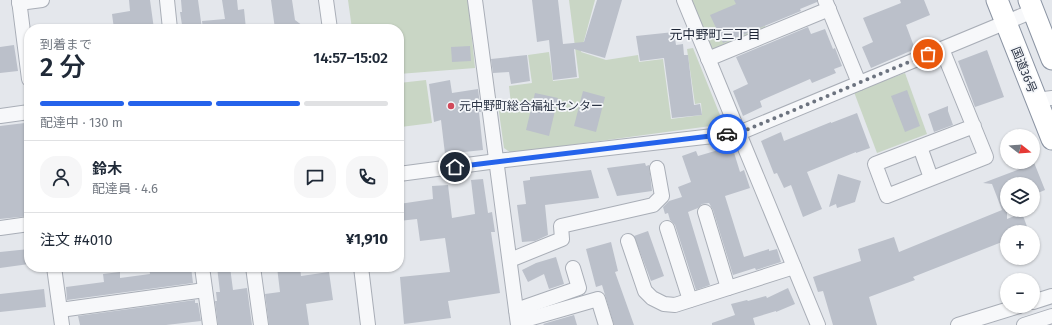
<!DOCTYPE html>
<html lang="ja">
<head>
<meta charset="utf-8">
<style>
  :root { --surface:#fff; --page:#f6f6f7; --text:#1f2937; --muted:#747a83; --line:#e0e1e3; --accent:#2563eb }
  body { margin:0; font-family:"Fira Sans","Noto Sans JP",sans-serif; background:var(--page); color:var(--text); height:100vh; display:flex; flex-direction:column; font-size:15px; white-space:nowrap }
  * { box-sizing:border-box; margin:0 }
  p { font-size:13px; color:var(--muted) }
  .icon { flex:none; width:22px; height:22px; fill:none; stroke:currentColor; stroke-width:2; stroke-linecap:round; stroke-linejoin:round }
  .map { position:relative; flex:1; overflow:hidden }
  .drawer { position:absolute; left:24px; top:24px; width:380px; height:248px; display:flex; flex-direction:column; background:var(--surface); border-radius:16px; box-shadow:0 1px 3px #0004 }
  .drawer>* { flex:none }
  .needle { width:26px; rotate:107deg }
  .tools { position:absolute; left:1000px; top:129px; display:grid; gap:8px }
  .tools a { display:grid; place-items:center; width:40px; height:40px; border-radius:50%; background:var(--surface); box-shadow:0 1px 3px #0004; font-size:20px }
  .pin { position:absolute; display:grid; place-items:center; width:34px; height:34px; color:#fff; margin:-17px; border:2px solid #fff; border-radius:50%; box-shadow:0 1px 4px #0007 }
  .courier { position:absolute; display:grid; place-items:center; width:40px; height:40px; margin:-20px; border:3px solid #2563eb; border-radius:50%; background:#fff; color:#222; box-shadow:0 1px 5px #0007 }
  .summary em { font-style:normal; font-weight:600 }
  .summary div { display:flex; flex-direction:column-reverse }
  .summary { display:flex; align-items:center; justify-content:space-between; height:68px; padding:0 16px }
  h1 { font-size:26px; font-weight:600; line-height:30px }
  .bar { display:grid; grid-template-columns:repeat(4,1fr); gap:6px 4px; align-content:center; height:48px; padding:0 16px }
  .bar i { height:5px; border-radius:3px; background:var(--line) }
  .bar .current { background:var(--accent) }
  .bar p { grid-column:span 4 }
  .line { display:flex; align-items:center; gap:10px; padding:0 16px; border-top:1px solid var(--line) }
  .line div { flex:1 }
  .round { display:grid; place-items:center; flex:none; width:42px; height:42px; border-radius:16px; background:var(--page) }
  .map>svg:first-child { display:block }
</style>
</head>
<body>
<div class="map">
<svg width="1052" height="325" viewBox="0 0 1052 325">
  <rect width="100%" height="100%" fill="#e4e7ec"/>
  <g fill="#c9d6c5">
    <path d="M348,0H468L475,68L399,74V29H352Z"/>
    <path d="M569,0H595L581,52L606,60L638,55L639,62L663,59L671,119L702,115L701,103L695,104L687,49L693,48L720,115L718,125L511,153L504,148L498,105L511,104L509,86L532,83L528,55L549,52L553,81L579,78Z"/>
    <path d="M690,0H754L767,31L712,54Z"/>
    <path d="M905,73L927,134L877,153L854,92Z"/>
    <path d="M426,80L432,123L401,127L399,112V83Z"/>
  </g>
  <g fill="#bbc0ca">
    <path d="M129,0H150L154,29H114L112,14L130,11Z"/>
    <path d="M181,0H198L202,29H184V25H182L180,12H182Z"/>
    <path d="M222,0H237L238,10L244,9L246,29H203L202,21L225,19Z"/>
    <path d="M271,0H292L295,20L307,29H275Z"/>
    <path d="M532,0H558L563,44L584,42L597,0H622L605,58L574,49L577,77L553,80L549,40L537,42Z"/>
    <path d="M734,0H817V2L800,9L801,11L723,43L710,15L736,4Z"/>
    <path d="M900,0H924L930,15L906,25L915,49L871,68L862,47L873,42L863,18L901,3Z"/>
    <path d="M808,27L811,34L825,29L833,49L835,48L842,66L834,69L836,73L812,83L810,79L760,101L762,107L743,116L733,91L748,84L736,57Z"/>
    <path d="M674,32L676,45L683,44L684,55H688L694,105L700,104L702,115L672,118L664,58L640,61L636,36Z"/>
    <path d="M14,45L18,71L0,73V47Z"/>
    <path d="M470,46L471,61L452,62L451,47Z"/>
    <path d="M987,50L1004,97L975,107L958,61Z"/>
    <path d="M527,55L530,81L511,84L509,72L493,73L491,59Z"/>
    <path d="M450,80L452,93L478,89L481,112H479L483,150L445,154L441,120L434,122L429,84Z"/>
    <path d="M907,90L920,126L905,132L891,96Z"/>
    <path d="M583,91L605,97L596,132L574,126Z"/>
    <path d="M535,93L558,98L549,136L526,130Z"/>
    <path d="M948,106V111L953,125L934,132L928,114Z"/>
    <path d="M857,113L870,148L856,153V152L807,172L822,209L803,217L791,185L784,188L777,173L774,174L761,141L781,132L784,141L831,122V123Z"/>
    <path d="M25,123L29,180L24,181L29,216L0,219V126Z"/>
    <path d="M732,146L740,172L744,170L750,188L725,196L744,257L769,249V251L777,249L781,262L756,270L755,268L733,275L713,210L709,203L702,204L698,208L688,212L710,285L696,290L675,225L670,220L668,213L665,214L663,207L669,201L682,197L678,187L691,182L682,156L696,151L698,156Z"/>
    <path d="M1033,160L1045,190L1033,195V184H1007V219L1022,213L1029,232H1007V240L913,277L915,280L869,297L877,325H833L823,291L818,292L813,277L861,261L858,249L894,237L899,252L1002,210L992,184L983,183L1033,164Z"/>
    <path d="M645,163L646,166L649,165L652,191L617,196L607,168Z"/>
    <path d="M591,170L599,198L545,205L548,235L535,241L522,242L517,205L526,204L523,181L530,180V177Z"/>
    <path d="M838,174L861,181L855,202L837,208L836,204L829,207Z"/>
    <path d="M483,179L488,213L492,212L495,232H491L500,293L448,301L451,318L404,324L400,277L450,272L445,238L420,241L417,219L399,221V204L433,199L432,186L448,185L452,218L475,214L471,180Z"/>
    <path d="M648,231L664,276L651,281L634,236Z"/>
    <path d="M611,242L618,271L615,272L634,325H614L602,285L596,287L586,249Z"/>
    <path d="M29,249V264L0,268V252Z"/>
    <path d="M556,257L564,284L549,289L544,274L528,282L522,270L536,263Z"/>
    <path d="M149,267H191L193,283L67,300L66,287L104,282L103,274L120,272V278L150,274Z"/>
    <path d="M217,267H230L233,290L247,288L252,325H218L215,301H217L216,292H220Z"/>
    <path d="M277,267H300L301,276L329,272L333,300L306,304L309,325H269L265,294L280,292Z"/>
    <path d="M788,288L795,304L776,312V311L753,318L755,325H712V323L735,315L731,304L747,300L748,301L766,296L767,298Z"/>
    <path d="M44,289L46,307L0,312V294Z"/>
    <path d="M195,300V303H198L201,321L166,325H80L78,316Z"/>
    <path d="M574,315L577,325H544L543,324Z"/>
  </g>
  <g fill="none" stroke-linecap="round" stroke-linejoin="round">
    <g stroke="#a9aeb7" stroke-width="16">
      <g id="minor">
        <path d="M19,0L29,79"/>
        <path d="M167,0L170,29"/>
        <path d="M326,0L330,29"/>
        <path d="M475,0L518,325"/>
        <path d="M684,0L818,325"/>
        <path d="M825,0L859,83"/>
        <path d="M19,3L42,0"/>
        <path d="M942,49L986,157L887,196L875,164L974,126"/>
        <path d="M708,59L829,9"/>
        <path d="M1036,100L1052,98"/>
        <path d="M0,116L29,112"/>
        <path d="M920,147L931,178"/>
        <path d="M399,174L497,161L739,133L1033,11"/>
        <path d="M705,212L728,288"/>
        <path d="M0,228L29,224"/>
        <path d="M667,228L690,300"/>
        <path d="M628,241L645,291L652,298L664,304L675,305L794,267"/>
        <path d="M510,260L562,239L561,226L653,205L662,196L657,168"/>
        <path d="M54,267L62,325"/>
        <path d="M202,267L210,325"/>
        <path d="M253,267L261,325"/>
        <path d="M361,267L368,325"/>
        <path d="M1033,302L1052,296"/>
        <path d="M60,310L205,290"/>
        <path d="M516,310L579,288L573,268"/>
        <path d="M518,322L598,299L606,325"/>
        <path d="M958,325L1019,306"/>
        <path d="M1024,325L1052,316"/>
      </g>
    </g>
    <g stroke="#8b94a3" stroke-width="23">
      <g id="highway">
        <path d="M997,0L1052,139"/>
        <path d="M1029,0L1052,59"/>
      </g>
    </g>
    <use href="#minor" stroke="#f7f8fa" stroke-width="14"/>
    <use href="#highway" stroke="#fff" stroke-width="21"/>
  </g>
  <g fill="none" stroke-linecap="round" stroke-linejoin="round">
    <path stroke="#6c737f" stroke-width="4" stroke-dasharray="0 7.2" d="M727,134L739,133L928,54"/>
    <path stroke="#2563eb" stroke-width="5" d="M455,167L727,134"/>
  </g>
  <circle fill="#d1495b" stroke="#f4f6f9" stroke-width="1.5" cx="451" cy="106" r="4"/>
  <g text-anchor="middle" stroke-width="3.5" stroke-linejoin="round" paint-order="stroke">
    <g font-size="12" fill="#2b3445" stroke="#f4f6f9">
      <text transform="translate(1024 70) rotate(68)" y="4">国道36号</text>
    </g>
    <g font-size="12" fill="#2b3445" stroke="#f4f6f9" text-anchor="start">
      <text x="459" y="110">元中野町総合福祉センター</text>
    </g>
    <g font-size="13" fill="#1d2536" stroke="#f4f6f9">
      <text x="715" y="39">元中野町三丁目</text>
    </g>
  </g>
</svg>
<div class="tools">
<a><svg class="needle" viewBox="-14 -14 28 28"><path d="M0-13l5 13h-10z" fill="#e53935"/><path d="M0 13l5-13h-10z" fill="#747a83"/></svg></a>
<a><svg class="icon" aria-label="layers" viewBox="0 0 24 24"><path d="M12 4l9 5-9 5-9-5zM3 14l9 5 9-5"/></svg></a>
<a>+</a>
<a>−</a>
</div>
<div class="pin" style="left:928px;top:54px;background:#ea580c"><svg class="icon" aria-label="bag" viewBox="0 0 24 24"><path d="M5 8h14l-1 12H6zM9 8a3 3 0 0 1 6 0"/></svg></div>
<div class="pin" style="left:455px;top:167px;background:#1f2937"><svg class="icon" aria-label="home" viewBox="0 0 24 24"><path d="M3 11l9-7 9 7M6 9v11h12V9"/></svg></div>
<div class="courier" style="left:727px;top:134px"><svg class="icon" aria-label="car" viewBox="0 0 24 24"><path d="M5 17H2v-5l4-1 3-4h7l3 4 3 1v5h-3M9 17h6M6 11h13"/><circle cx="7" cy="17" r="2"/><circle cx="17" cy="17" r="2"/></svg></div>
<section class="drawer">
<div class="summary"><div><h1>2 分</h1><p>到着まで</p></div><em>14:57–15:02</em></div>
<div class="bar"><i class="current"></i><i class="current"></i><i class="current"></i><i></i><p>配達中 · 130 m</p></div>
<div class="line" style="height:72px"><a class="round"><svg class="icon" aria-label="person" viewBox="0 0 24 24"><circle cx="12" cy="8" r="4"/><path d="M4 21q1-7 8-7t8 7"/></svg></a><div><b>鈴木</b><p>配達員 · 4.6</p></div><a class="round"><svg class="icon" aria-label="chat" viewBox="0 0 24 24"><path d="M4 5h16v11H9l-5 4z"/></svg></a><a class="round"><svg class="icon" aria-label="phone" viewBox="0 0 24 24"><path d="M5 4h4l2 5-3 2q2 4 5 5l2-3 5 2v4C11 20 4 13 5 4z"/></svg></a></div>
<div class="line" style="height:52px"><div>注文 #4010</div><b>¥1,910</b></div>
</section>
</div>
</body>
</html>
